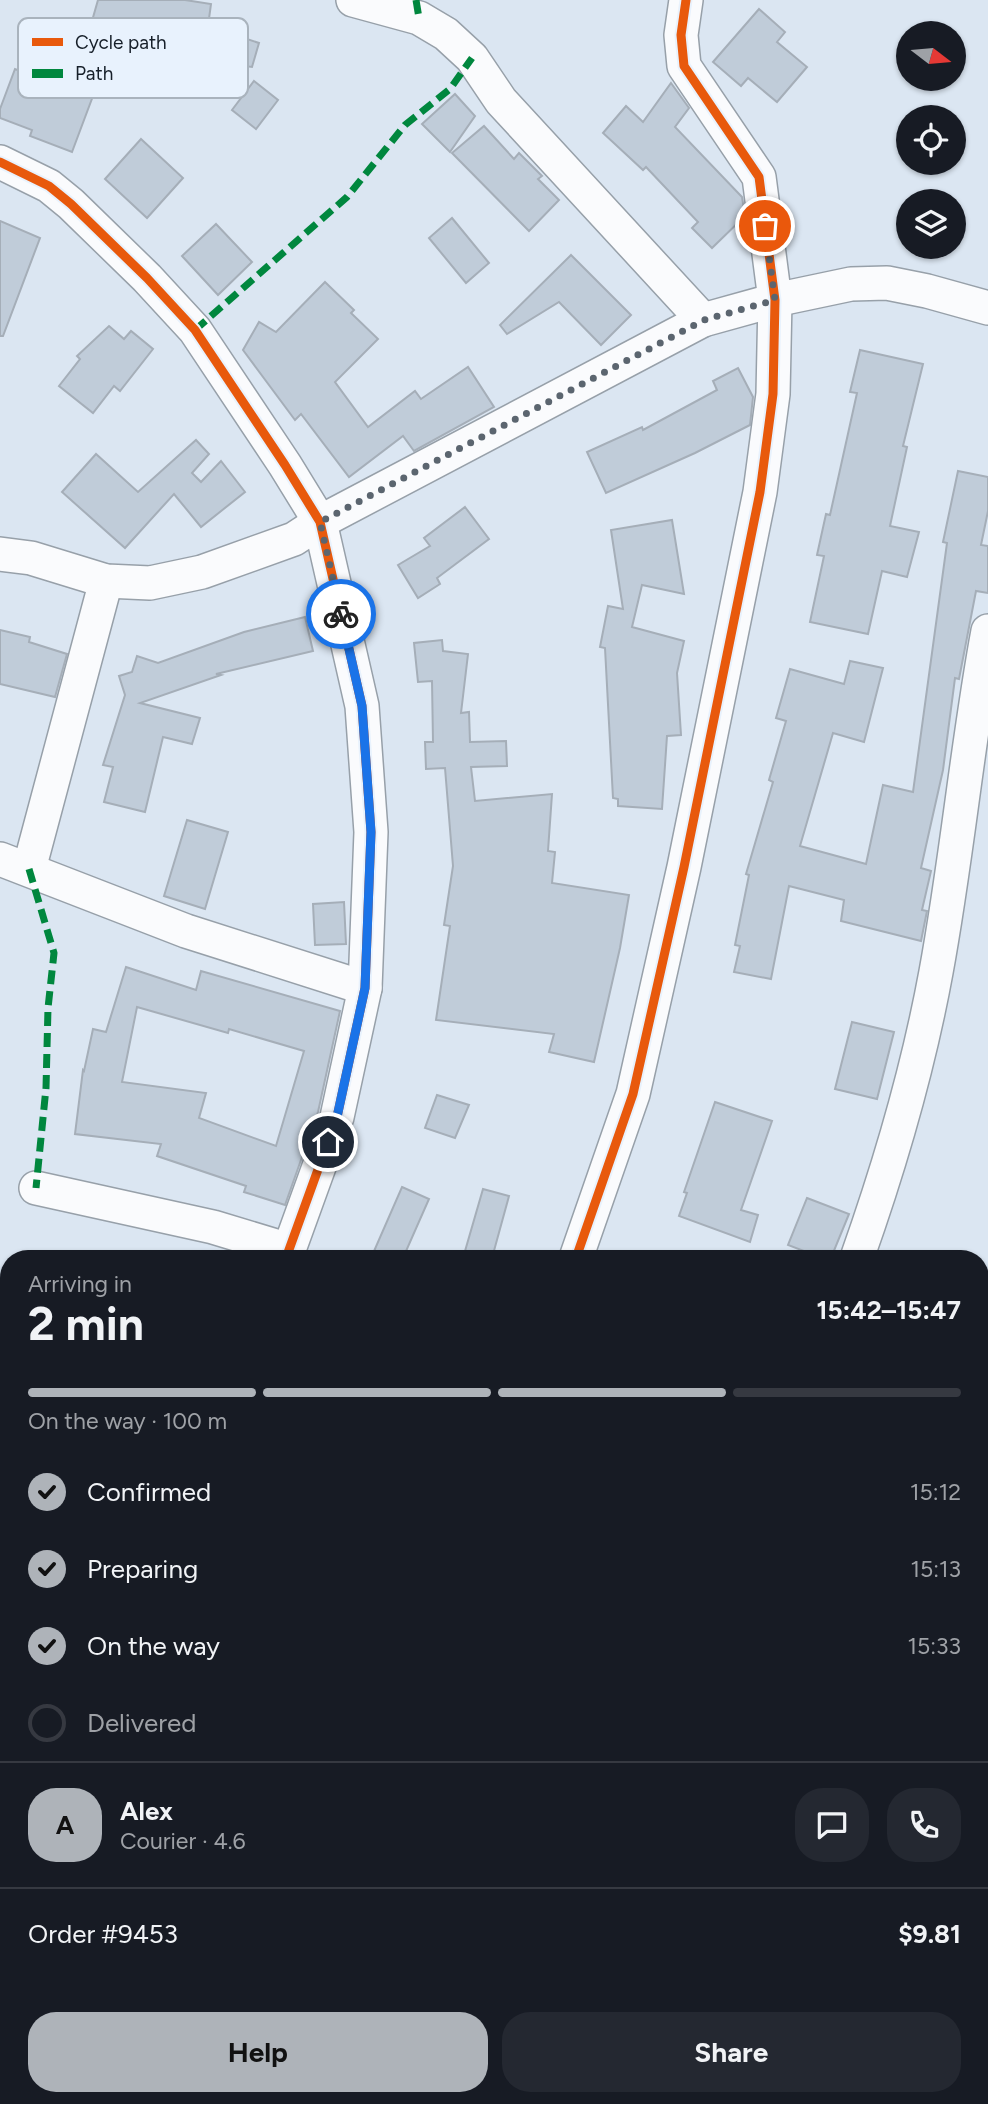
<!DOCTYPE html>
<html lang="en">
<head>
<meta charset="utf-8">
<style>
  :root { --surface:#171b24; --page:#242831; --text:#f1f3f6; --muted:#9ea1a6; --line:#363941; --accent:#aeb3b9 }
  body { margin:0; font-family:Figtree,sans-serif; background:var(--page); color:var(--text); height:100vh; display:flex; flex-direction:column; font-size:26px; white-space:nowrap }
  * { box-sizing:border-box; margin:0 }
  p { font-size:23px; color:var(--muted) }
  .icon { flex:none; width:38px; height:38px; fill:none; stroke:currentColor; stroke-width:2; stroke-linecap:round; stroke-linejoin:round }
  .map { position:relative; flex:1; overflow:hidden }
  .panel { position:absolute; left:0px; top:1250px; width:989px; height:856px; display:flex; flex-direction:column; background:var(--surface); border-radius:28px 28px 0 0; box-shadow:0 2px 5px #0004 }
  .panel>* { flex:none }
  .needle { width:46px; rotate:106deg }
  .tools { position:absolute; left:896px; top:21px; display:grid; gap:14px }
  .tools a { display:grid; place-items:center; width:70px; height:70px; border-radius:50%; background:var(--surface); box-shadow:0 2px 5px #0004; font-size:35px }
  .pin { position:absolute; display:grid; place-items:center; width:60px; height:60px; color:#fff; margin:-30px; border:4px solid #fff; border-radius:50%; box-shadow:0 2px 7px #0007 }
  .courier { position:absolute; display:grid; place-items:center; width:70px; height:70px; margin:-35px; border:5px solid #1a73e8; border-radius:50%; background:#fff; color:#222; box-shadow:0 2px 9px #0007 }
  .overview em { font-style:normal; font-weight:700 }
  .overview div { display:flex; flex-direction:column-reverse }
  .overview { display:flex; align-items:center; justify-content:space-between; height:119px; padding:0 28px }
  h1 { font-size:46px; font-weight:700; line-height:52px }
  .bar { display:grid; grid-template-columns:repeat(4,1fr); gap:10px 7px; align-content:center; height:84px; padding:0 28px }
  .bar i { height:9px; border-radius:5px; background:var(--line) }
  .bar .selected { background:var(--accent) }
  .bar p { grid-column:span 4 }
  .line { display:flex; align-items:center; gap:18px; padding:0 28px; border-top:2px solid var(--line) }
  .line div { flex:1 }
  .round { display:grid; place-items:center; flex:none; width:74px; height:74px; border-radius:28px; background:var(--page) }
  ol { padding:0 28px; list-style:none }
  li { display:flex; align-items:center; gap:21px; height:77px }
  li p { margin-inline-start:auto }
  li .icon { padding:7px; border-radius:50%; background:var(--accent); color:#111; stroke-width:4 }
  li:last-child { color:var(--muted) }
  li i { width:38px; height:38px; border:4px solid var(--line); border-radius:50% }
  .action { display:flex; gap:14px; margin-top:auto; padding:14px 28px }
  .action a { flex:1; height:80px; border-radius:28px; background:var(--accent); color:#111; font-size:28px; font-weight:700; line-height:80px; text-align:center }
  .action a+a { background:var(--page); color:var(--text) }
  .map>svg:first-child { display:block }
</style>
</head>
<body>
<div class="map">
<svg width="988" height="2104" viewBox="0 0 988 2104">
  <rect width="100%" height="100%" fill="#dbe6f2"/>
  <g fill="#c0ccd9" stroke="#a5aeb8" stroke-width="2" fill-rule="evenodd">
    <path d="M98,0H185L211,4L208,26L259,43L252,67L132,52L129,62L108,56L72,152L30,136L32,130L0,118V109L15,69L72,91Z"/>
    <path d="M759,9L785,32L777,42L807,67L777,102L748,78L741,86L713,62Z"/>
    <path d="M254,81L278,100L256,129L232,110Z"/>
    <path d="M671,83L689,108L675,127L742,197L745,216L712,248L692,228L698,222L646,167L643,170L603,133L626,106L643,122Z"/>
    <path d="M455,94L475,116L450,152L422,124Z"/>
    <path d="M484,126L514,159L519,153L542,176L538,179L559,200L529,231L452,153Z"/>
    <path d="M141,139L183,178L147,218L105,179Z"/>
    <path d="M452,218L489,263L466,283L429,238Z"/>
    <path d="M0,221L40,238L3,336H0Z"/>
    <path d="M216,224L252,262L218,295L182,256Z"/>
    <path d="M571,255L631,315L601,345L559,302L507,334L500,325Z"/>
    <path d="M325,282L354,310L351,313L378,339L335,382L368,427L415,391L421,399L468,367L494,407L414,451L403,436L349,477L301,414L295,420L243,350L259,322L276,332Z"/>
    <path d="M109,326L124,339L131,331L153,349L120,391L114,386L93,413L59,386L80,359L77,356Z"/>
    <path d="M860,350L923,364L903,446L907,447L890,526L919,532L907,577L882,571L868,634L810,622L824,556L817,555L826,514L830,515L857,393L850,392Z"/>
    <path d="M738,368L753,397L750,425L695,453L606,493L587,452L642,427L643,430L717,390L713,381Z"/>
    <path d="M196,440L209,454L192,473L201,482L221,461L245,492L201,527L174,494L125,548L62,492L96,454L138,492Z"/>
    <path d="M958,471L988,477V511L981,545L988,546V593L976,591L959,679L955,678L943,770L921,868L931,871L922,910L927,911L921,941L841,921L844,900L789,886L771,979L734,972L740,946L735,945L749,875L746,874L773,782L769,780L786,721L776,718L790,669L844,684L850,661L883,668L864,742L833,733L800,846L866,864L883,785L913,792L947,543L943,542Z"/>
    <path d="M465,507L489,539L437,578L440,584L418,598L398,565L430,546L424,538Z"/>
    <path d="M672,520L684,594L642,585L632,627L684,641L677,673L681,735L667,736L662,809L618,806V799L613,798L605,648L600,647L608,606L623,609L611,530Z"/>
    <path d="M305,617L313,651L216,674L221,675L140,703L200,718L192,744L163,737L145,812L104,802L113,767L103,765L125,695L119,676L132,672L137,656L158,663L244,632Z"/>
    <path d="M0,630L30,637L29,642L67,654L55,697L0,684Z"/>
    <path d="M442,640L443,651L468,654L461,713L469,712L470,742L506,741L507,766L471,767L475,801L552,794L548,851L555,852L552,883L629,895L620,948L594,1062L549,1052L554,1034L436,1020L450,926L444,925L453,866L445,768L426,769L425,742H433L432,681L418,682L414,643Z"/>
    <path d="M187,820L228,832L205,909L164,896Z"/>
    <path d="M344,902L346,944L315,945L313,904Z"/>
    <path d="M126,967L196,990L201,971L340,1011L318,1112L285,1205L244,1192L246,1186L157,1156L161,1144L75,1134L83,1070L84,1071L93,1029L106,1032ZM137,1007L228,1033L229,1029L304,1051L276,1146L199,1118L206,1093L122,1082Z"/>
    <path d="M852,1022L894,1032L877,1099L835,1089Z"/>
    <path d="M437,1095L469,1105L455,1138L425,1128Z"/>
    <path d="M715,1102L772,1121L741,1210L758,1215L750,1242L679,1216L687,1193L684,1192Z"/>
    <path d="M402,1187L429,1199L403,1258H371Z"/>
    <path d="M483,1189L509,1196L492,1258H463Z"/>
    <path d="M807,1198L849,1214L831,1258H822L788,1245Z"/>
  </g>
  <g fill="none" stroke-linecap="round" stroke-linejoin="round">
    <g stroke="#97a0a9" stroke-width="36">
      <g id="minor">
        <path d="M353,0L419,18L446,34L472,58L501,101L703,320"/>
        <path d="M0,162L49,186L71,204L147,278L195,330L285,465L320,522L362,706L371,832L365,988L337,1117L286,1258"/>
        <path d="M0,554L31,558L106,581L150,583L202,572L294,539L320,522L703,320L775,300L851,284L887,283L927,291L988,308"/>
        <path d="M0,859L186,931L365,988"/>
        <path d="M29,869L106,581"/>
        <path d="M36,1188L213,1227L289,1250"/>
        <path d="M576,1258L633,1094L684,867L760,492L773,394L775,300L759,177L684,66L681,35L686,0"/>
        <path d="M857,1258C890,1165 918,1070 936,972C957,859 967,744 988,631"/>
        <path d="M0,1501L9,1505"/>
        <path d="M0,1815L9,1800"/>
        <path d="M0,2046L9,2052"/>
        <path d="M81,2096L93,2104"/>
        <path d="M196,2104L199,2096"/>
        <path d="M478,2104L481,2096"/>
      </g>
    </g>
    <use href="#minor" stroke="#fafbfd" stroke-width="33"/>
    <g stroke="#00873e" stroke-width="7" stroke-dasharray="14 7" stroke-linecap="butt">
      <path d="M416,0L419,18"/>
      <path d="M195,330L347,197L405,125L450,89L472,58"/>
      <path d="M29,869L54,953L48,1008L46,1088L36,1188"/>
    </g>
    <g stroke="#e8f2fd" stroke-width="13">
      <g id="cycleway">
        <path d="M0,162L49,186L71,204L147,278L195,330L285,465L320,522L362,706L371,832L365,988L337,1117L286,1258"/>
        <path d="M576,1258L633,1094L684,867L760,492L773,394L775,300L759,177L684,66L681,35L686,0"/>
      </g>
    </g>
    <use href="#cycleway" stroke="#e8590c" stroke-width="9"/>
  </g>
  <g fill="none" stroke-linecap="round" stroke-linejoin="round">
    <path stroke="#5b656f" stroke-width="7" stroke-dasharray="0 12.6" d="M341,614L320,522L704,320L775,300L765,226"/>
    <path stroke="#1a73e8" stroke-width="9" d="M328,1142L337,1117L365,988L371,832L362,706L341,614"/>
  </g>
  <rect x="18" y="18" width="230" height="80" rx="10" fill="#e8f2fd" stroke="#a9b3bd" stroke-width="2"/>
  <rect x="32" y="38" width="31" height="8" fill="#e8590c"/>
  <rect x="32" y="69" width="31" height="9" fill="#00873e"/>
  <g font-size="19" fill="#161f29">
    <text x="75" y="49">Cycle path</text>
    <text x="75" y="80">Path</text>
  </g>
</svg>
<div class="tools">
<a><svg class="needle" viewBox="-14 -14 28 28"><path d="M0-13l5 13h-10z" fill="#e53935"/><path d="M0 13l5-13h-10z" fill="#9ea1a6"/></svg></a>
<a><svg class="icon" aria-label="locate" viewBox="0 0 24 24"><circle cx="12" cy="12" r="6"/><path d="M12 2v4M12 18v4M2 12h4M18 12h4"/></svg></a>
<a><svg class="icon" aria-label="layers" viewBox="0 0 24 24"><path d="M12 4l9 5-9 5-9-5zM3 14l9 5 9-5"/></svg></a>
</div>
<div class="pin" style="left:765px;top:226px;background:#ea580c"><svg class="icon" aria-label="bag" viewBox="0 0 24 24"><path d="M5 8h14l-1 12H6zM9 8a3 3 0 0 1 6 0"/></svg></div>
<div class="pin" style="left:328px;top:1142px;background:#1f2937"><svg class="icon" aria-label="home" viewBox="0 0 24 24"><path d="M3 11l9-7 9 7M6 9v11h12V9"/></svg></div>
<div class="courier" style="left:341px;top:614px"><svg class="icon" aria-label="bike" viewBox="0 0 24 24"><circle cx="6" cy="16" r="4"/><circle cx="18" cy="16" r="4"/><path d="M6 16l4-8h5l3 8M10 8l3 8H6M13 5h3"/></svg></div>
<section class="panel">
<div class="overview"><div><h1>2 min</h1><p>Arriving in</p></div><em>15:42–15:47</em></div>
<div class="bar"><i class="selected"></i><i class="selected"></i><i class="selected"></i><i></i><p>On the way · 100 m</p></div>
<ol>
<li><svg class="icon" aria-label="check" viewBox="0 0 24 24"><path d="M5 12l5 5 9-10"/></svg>Confirmed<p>15:12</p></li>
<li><svg class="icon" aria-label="check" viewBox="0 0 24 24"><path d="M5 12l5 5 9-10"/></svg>Preparing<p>15:13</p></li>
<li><svg class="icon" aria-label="check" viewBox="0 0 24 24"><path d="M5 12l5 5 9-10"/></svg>On the way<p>15:33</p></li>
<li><i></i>Delivered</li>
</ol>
<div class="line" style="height:126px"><b class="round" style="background:var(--accent);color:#111">A</b><div><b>Alex</b><p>Courier · 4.6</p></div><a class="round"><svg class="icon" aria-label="chat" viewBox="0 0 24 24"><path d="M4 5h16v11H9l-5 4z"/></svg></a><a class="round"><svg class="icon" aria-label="phone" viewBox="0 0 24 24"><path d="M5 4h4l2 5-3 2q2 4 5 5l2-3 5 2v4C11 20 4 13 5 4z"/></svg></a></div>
<div class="line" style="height:91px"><div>Order #9453</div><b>$9.81</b></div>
<div class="action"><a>Help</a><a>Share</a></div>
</section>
</div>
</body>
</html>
